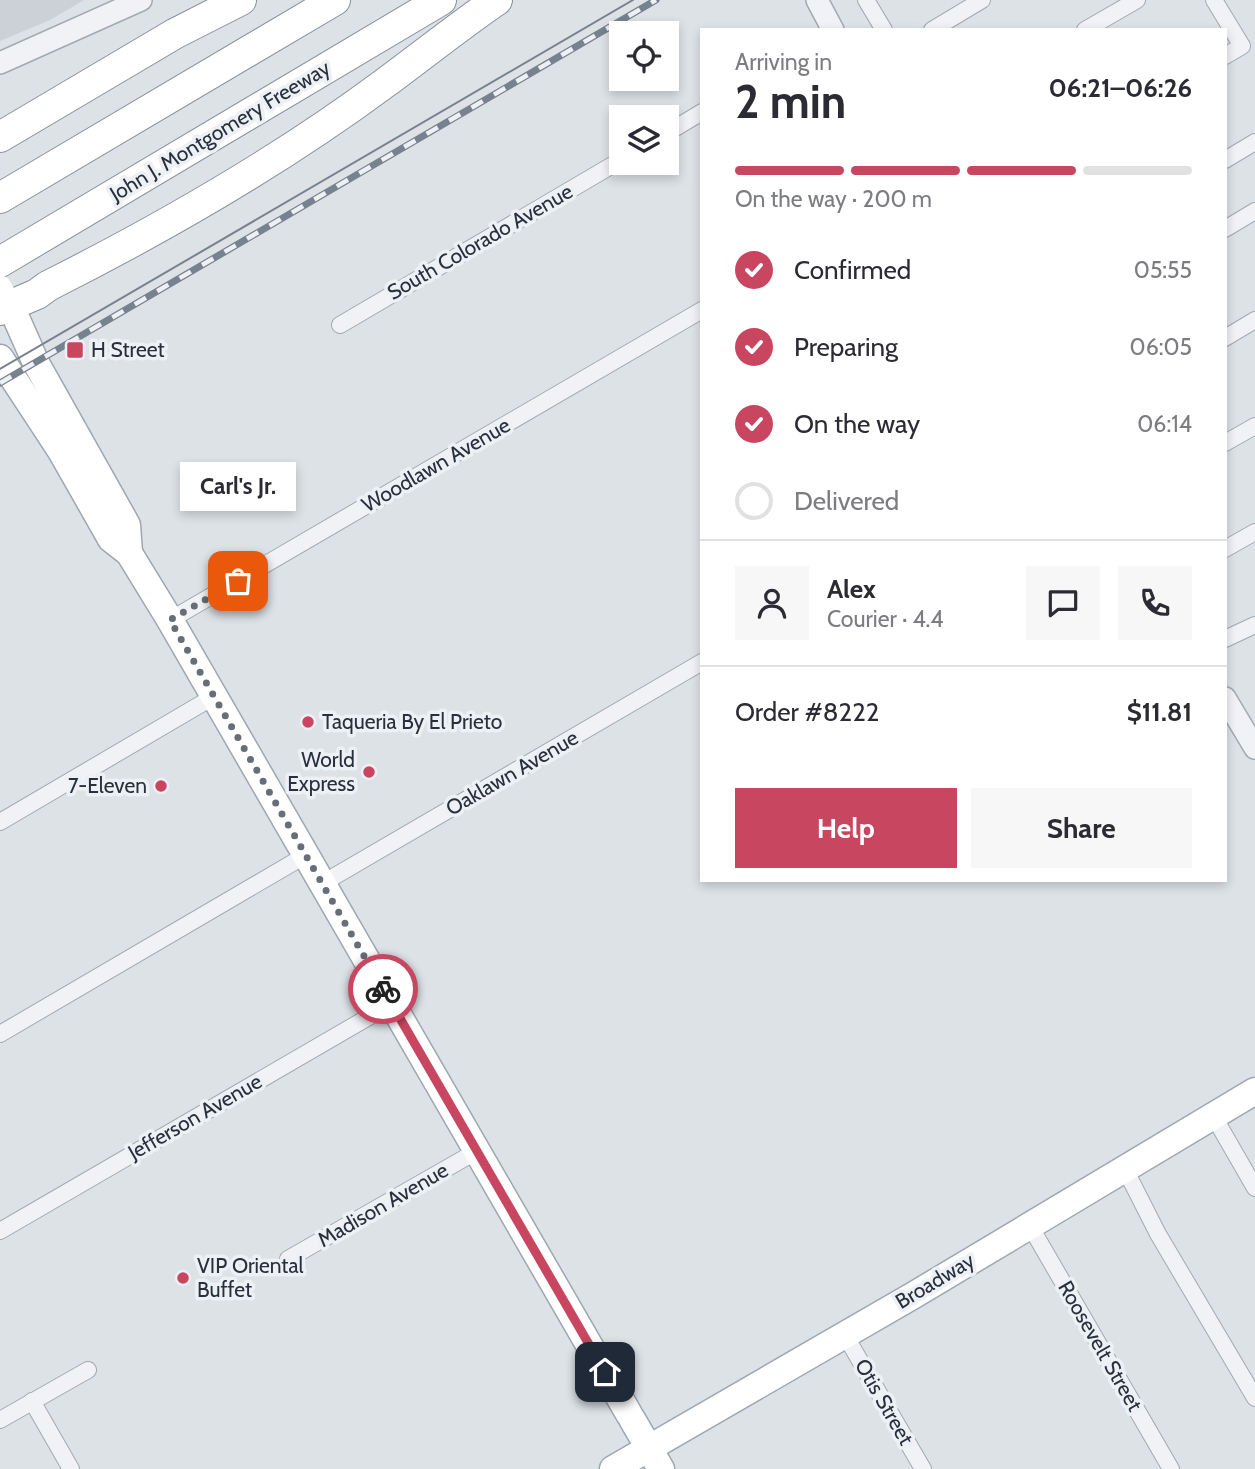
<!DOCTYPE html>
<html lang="en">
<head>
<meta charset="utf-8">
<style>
  :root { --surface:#fff; --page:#f7f7f7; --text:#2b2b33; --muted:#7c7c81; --line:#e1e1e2; --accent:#c84660 }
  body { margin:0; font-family:Cabin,sans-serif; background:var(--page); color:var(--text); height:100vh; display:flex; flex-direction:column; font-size:26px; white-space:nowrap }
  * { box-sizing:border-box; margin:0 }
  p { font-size:23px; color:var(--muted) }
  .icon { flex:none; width:38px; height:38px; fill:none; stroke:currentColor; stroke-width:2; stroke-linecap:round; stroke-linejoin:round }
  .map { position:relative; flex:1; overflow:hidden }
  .sheet { position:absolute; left:700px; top:28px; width:527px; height:854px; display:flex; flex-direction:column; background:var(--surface); border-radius:0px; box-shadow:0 4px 10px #0003 }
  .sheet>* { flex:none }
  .buttons { position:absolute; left:609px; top:21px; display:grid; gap:14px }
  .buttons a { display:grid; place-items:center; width:70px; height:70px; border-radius:0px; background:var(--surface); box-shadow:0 4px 10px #0003; font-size:35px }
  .pin { position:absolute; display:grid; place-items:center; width:60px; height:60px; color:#fff; margin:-30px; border-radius:14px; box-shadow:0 4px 10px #0006 }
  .courier { position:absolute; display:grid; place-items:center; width:70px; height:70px; margin:-35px; border:5px solid #c84660; border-radius:50%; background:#fff; color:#222; box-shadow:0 2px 9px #0007 }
  .bubble { position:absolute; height:49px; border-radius:0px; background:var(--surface); box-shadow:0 4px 10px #0003; font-size:23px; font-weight:700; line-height:49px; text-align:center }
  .headline em { font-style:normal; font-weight:700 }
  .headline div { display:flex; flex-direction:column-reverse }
  .headline { display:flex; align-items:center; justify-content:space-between; height:119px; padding:0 35px }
  h1 { font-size:46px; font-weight:700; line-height:52px }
  .bar { display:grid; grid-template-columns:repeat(4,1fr); gap:10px 7px; align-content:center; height:84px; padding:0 35px }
  .bar i { height:9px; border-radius:5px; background:var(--line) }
  .bar .on { background:var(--accent) }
  .bar p { grid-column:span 4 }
  .line { display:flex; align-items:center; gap:18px; padding:0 35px; border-top:2px solid var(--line) }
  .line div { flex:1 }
  .round { display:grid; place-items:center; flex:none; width:74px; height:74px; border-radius:0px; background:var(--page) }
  ol { padding:0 35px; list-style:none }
  li { display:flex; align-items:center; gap:21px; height:77px }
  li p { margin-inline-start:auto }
  li .icon { padding:7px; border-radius:50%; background:var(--accent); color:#fff; stroke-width:4 }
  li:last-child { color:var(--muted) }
  li i { width:38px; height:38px; border:4px solid var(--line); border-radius:50% }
  .action { display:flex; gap:14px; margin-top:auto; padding:14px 35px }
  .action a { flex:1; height:80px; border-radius:0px; background:var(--accent); color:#fff; font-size:28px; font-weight:700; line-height:80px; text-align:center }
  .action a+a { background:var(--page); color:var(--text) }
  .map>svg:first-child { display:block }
</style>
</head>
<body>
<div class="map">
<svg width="1255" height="1469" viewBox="0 0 1255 1469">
  <rect width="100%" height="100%" fill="#dde2e7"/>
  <path fill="#ccd1d8" d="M0,0H84L50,20L0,41Z"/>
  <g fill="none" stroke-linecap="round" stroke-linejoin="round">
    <g stroke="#a3a9b1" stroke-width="18">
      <g id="minor">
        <path d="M866,0L884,30"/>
        <path d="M1214,0L1242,46L1225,56"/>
        <path d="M932,30L982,0"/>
        <path d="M1085,30L1137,0"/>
        <path d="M667,133L702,112"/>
        <path d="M1225,160L1255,142"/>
        <path d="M1225,229L1255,211"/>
        <path d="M340,325L621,160"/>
        <path d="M1225,338L1255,320"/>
        <path d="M1225,443L1255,426"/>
        <path d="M1225,549L1255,532"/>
        <path d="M170,620L702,310"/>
        <path d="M1225,639L1255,625"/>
        <path d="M0,822L213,697"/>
        <path d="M323,883L702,662"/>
        <path d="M0,1034L306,855"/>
        <path d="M1213,1115L1255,1188"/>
        <path d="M1124,1167L1158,1234L1255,1398"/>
        <path d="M1029,1224L1171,1469"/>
        <path d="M0,1231L391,1004"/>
        <path d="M288,1259L477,1151"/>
        <path d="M845,1335L923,1469"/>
        <path d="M32,1401L71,1469"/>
        <path d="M0,1420L88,1370"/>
      </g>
    </g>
    <g stroke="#a3a9b1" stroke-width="24">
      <g id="tertiary">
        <path d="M817,0L833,30"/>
        <path d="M0,63L141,0"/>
        <path d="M1225,698L1255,748"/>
      </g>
    </g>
    <g stroke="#9da7b2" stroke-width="29">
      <g id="primary">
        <path d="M10,304L36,363L127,525L129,553"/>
        <path d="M0,358L61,451L111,539L129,553L170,620L629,1414"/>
        <path d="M632,1419L661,1469"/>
        <path d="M613,1469L914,1295L1255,1091"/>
      </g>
    </g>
    <g stroke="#86909d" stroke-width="32">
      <g id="motorway">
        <path d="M0,137L176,33L241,0"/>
        <path d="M0,198L335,0"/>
        <path d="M0,262L441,0"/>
        <path d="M0,310L37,294L48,286C165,227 280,161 385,83C423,55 459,26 497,0"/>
      </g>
    </g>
    <use href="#minor" stroke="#f0f2f5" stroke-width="16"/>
    <use href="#tertiary" stroke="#f0f2f5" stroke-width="21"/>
    <path stroke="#fff" stroke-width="23" d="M0,287L10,304"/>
    <use href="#primary" stroke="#fff" stroke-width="26"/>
    <use href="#motorway" stroke="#fff" stroke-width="30"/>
    <path stroke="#78828f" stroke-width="2" d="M0,369L633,0"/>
    <g stroke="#78828f" stroke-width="7">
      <path id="rail" d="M0,383L656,0"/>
    </g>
    <use href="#rail" stroke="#edf0f4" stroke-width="4.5" stroke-dasharray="13" stroke-linecap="butt"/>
  </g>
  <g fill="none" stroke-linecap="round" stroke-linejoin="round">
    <path stroke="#676e78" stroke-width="7" stroke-dasharray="0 12.6" d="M238,581L170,620L383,989"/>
    <path stroke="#c84660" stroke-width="9" d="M383,989L605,1372"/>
  </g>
  <g fill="#c84660" stroke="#edf0f4" stroke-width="2.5">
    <rect x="66" y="341" width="18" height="18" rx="3.5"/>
    <circle cx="308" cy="722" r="7"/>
    <circle cx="369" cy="772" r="7"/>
    <circle cx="161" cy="786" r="7"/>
    <circle cx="183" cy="1278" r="7"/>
  </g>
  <g text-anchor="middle" stroke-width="7" stroke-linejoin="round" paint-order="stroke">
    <g font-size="21" fill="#28303d" stroke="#edf0f4">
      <text transform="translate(220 131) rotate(-31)" y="7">John J. Montgomery Freeway</text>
      <text transform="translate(480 242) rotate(-30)" y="7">South Colorado Avenue</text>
      <text transform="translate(436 465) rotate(-30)" y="7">Woodlawn Avenue</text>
      <text transform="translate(512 773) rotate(-30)" y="7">Oaklawn Avenue</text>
      <text transform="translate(195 1117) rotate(-30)" y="7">Jefferson Avenue</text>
      <text transform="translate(383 1205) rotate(-30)" y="7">Madison Avenue</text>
      <text transform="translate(935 1281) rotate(-31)" y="7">Broadway</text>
      <text transform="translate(1100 1346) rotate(60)" y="7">Roosevelt Street</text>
      <text transform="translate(884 1402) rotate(60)" y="7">Otis Street</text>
    </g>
    <g font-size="21" fill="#28303d" stroke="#edf0f4" text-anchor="start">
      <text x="91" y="357">H Street</text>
      <text x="322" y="729">Taqueria By El Prieto</text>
      <text x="355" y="767" text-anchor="end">World<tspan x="355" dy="24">Express</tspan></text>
      <text x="147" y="793" text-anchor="end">7-Eleven</text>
      <text x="197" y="1273">VIP Oriental<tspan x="197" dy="24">Buffet</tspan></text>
    </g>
  </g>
</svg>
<div class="buttons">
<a><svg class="icon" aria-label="locate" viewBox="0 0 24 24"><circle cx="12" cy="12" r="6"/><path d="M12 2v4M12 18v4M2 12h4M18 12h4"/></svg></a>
<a><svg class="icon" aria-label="layers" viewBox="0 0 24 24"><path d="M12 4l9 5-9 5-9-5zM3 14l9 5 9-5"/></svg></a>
</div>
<div class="pin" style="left:238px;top:581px;background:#ea580c"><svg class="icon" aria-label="bag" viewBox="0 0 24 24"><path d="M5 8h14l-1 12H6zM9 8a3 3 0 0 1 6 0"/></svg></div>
<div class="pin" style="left:605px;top:1372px;background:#1f2937"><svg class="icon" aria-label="home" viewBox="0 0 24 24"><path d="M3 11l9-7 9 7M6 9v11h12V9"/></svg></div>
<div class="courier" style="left:383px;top:989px"><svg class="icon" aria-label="bike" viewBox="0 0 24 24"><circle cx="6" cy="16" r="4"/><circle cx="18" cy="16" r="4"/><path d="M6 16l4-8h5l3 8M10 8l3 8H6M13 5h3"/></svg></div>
<div class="bubble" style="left:180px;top:462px;width:116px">Carl's Jr.</div>
<section class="sheet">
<div class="headline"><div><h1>2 min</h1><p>Arriving in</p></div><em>06:21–06:26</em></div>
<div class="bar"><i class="on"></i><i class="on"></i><i class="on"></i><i></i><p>On the way · 200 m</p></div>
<ol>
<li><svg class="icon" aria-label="check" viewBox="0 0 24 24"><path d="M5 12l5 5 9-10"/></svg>Confirmed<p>05:55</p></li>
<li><svg class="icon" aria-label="check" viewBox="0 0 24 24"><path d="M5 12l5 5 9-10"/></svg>Preparing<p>06:05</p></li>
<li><svg class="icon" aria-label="check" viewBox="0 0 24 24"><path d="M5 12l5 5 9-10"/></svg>On the way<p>06:14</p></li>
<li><i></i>Delivered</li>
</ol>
<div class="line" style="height:126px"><a class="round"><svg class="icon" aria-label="person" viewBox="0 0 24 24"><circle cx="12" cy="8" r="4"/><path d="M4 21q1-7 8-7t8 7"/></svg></a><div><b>Alex</b><p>Courier · 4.4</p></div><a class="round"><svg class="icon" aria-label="chat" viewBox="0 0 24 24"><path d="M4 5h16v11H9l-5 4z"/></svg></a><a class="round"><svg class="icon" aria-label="phone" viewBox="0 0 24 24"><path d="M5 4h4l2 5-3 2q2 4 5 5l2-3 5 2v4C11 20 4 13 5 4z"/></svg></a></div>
<div class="line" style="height:91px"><div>Order #8222</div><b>$11.81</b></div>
<div class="action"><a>Help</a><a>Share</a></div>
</section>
</div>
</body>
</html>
